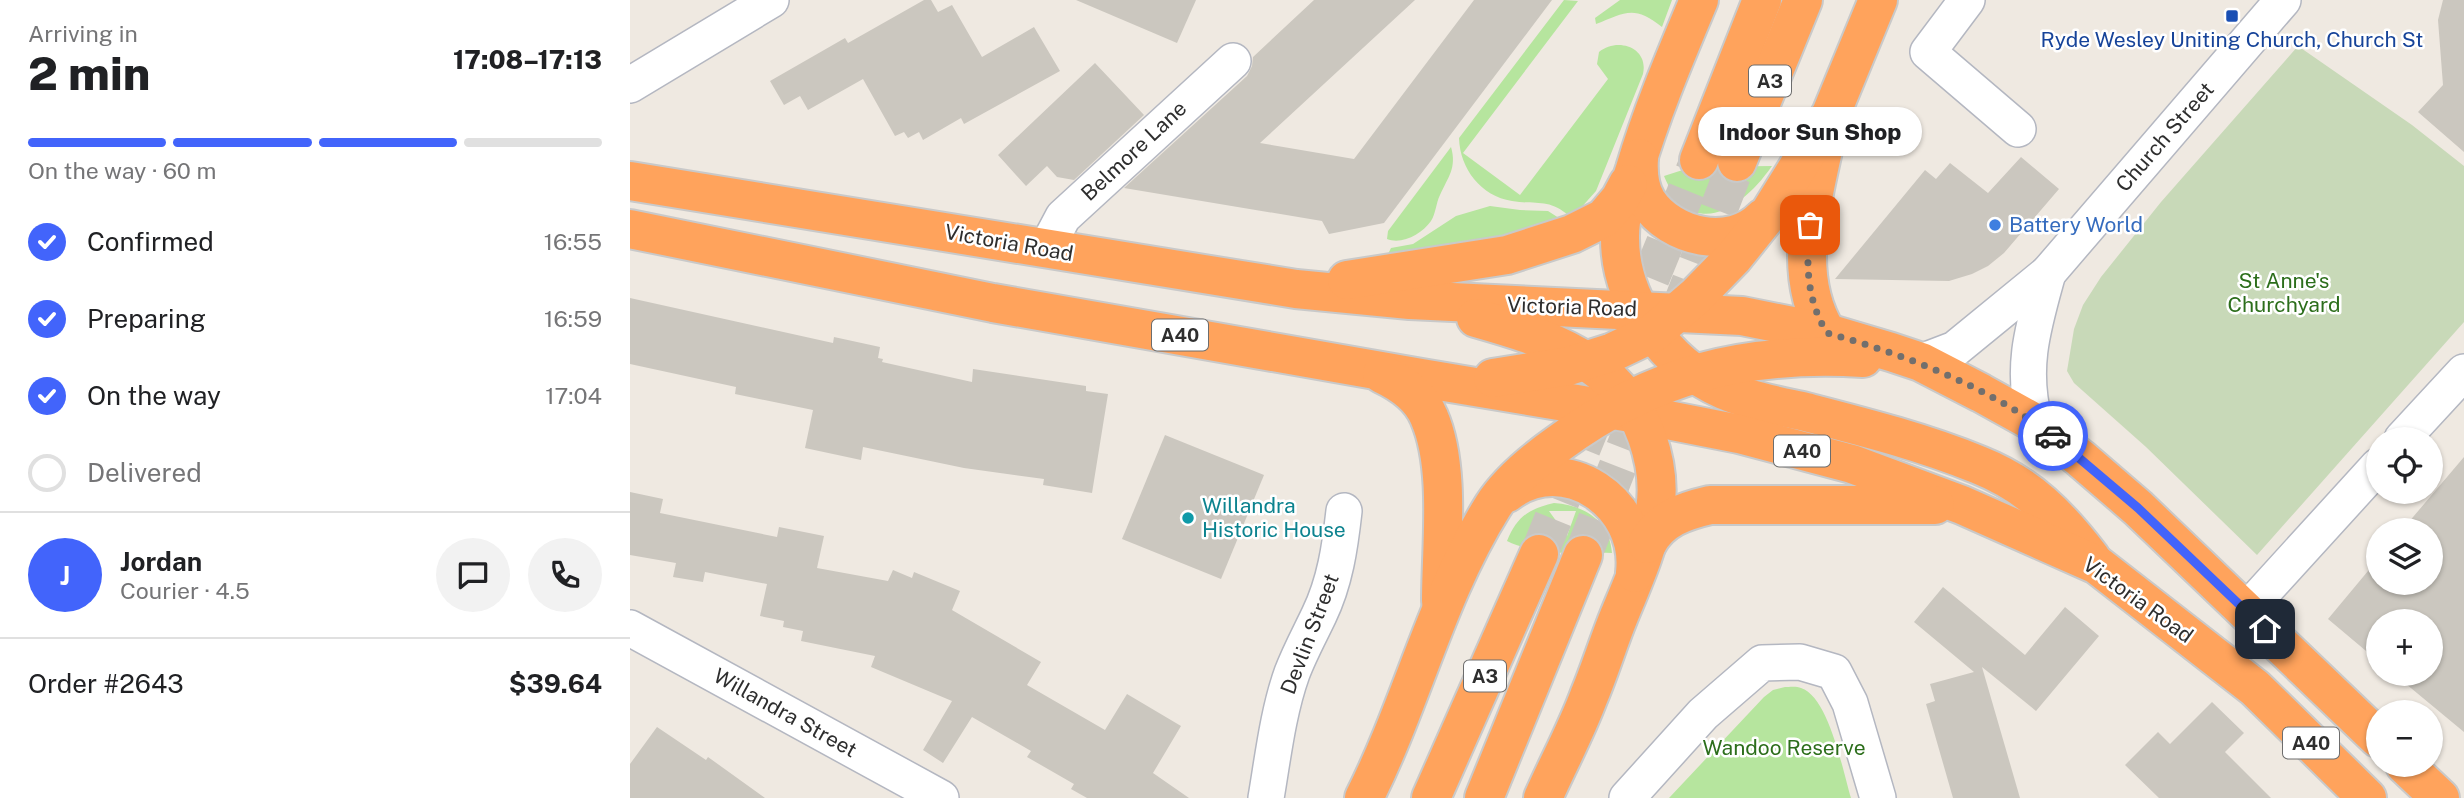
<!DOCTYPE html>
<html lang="en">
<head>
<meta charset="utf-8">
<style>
  :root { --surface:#fff; --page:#f2f2f2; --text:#202124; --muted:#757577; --line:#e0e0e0; --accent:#4264fb }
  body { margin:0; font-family:"Public Sans",sans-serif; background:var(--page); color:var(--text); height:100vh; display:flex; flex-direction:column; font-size:26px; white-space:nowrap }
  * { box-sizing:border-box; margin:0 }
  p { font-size:23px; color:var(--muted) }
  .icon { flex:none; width:38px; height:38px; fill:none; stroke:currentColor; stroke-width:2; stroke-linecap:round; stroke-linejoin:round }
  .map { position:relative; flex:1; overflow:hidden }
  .sheet { display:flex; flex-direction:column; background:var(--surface); width:630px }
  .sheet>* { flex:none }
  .controls { position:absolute; left:1736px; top:427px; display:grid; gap:14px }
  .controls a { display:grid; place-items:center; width:77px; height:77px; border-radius:50%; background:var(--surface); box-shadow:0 2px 5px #0004; font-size:35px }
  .pin { position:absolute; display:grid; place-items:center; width:60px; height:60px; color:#fff; margin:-30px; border-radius:14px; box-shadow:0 4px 10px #0006 }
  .courier { position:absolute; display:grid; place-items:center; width:70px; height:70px; margin:-35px; border:5px solid #4264fb; border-radius:50%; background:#fff; color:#222; box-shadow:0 2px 9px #0007 }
  .bubble { position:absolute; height:49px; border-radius:24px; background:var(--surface); box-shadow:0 2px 5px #0004; font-size:23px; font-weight:800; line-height:49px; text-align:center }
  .overview em { font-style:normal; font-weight:800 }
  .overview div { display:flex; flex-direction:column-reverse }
  .overview { display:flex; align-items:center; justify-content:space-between; height:119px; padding:0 28px }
  h1 { font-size:46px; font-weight:800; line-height:52px }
  .bar { display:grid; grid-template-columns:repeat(4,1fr); gap:10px 7px; align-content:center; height:84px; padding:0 28px }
  .bar i { height:9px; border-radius:5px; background:var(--line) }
  .bar .active { background:var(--accent) }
  .bar p { grid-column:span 4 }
  .line { display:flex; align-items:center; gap:18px; padding:0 28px; border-top:2px solid var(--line) }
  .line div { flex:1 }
  .round { display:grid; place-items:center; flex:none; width:74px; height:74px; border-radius:37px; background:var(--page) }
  ol { padding:0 28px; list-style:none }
  li { display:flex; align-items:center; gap:21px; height:77px }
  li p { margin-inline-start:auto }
  li .icon { padding:7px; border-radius:50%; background:var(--accent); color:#fff; stroke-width:4 }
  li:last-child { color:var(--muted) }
  li i { width:38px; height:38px; border:4px solid var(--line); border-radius:50% }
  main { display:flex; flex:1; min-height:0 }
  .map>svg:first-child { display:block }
</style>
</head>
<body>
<main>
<section class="sheet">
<div class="overview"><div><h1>2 min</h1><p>Arriving in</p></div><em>17:08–17:13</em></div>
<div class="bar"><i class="active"></i><i class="active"></i><i class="active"></i><i></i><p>On the way · 60 m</p></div>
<ol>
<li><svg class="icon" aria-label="check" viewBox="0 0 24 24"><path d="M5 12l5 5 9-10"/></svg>Confirmed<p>16:55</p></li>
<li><svg class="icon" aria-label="check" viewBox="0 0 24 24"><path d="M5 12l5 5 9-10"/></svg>Preparing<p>16:59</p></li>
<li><svg class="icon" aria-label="check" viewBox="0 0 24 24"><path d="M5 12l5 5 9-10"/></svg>On the way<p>17:04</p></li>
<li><i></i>Delivered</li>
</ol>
<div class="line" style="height:126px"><b class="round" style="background:var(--accent);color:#fff">J</b><div><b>Jordan</b><p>Courier · 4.5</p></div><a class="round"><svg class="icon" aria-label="chat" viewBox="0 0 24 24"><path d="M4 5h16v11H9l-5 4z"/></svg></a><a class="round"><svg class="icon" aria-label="phone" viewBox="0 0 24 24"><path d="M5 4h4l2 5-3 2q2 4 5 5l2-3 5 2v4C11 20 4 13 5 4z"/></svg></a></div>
<div class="line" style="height:91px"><div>Order #2643</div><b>$39.64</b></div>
</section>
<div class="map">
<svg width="1834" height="798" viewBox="0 0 1834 798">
  <rect width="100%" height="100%" fill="#efe9e1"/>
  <g fill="#b6e59e" fill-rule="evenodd">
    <path d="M934,0L948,1L833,153L890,195L978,79L967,64L969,52C987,37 1019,47 1013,74L966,191L949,210L939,216C919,198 906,205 882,201C851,196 830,169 829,138Z"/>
    <path d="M990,0H1042L1032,27C1004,4 994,13 966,24L965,18Z"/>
    <path d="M821,147C827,168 818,177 810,195C806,203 806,213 801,221C792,234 772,245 757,239L758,231Z"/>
    <path d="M1142,166C1112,209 1062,243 1034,176L1062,167ZM1113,177C1118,183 1118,186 1113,192H1102L1098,187L1099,178Z"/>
    <path d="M860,206L890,210L918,211L932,220L852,241L758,254L761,248L783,244L826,216Z"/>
    <path d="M924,503C954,505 980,521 982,553C946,552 910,557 877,541C887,517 898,509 924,503ZM919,511H946L937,536Z"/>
    <path d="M1155,687C1159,687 1167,686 1171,688C1199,697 1213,772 1221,798H1039L1134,697L1143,690Z"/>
  </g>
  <path fill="#c8d9b8" d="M1668,46L1782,125L1834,166V322L1627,555L1516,447L1444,383L1437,371L1444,329L1453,305L1471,277L1531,202Z"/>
  <g fill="#cbc7bf">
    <path d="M294,0H301L308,12L322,5L352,57L404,27L430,71L334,124L331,118L293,140L289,132L278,138L274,132L265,136L233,79L178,110L170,96L154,105L140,81L215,38L218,43Z"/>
    <path d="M446,0H566L547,43Z"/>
    <path d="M684,0H785L630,143L724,159L844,0H922L754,223L699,234L692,221L494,188L617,76L622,66L623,57Z"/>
    <path d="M1813,0H1834V152L1788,112L1813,85L1808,20Z"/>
    <path d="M465,63L514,115L444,180L427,177L417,166L396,186L368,155Z"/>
    <path d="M1391,157L1429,189L1374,253L1358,266L1342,274L1319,281L1205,279L1295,170L1306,179L1320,163L1358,193Z"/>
    <path d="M0,298L203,343L204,337L250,347L248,358L253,359L252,362L342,382L343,369L456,386V391L478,394L462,493L413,485L414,479L334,468L233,447L231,460L175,448L183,410L105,394L106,387L0,364Z"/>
    <path d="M535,435L634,475L591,579L492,539Z"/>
    <path d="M1834,457V732L1764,674H1801V621H1748V661L1698,619L1748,559V583H1801V530H1772Z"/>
    <path d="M0,492L33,499L30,513L147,537L149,527L194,536L187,568L258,581L263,570L282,578L284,572L330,591L322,610L411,662L397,685L475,730L497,694L551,726L523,773L559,798H457L441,789L444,784L397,757L401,751L342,717L313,763L293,750L322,701L241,667L245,656L171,641L173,631L153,627L154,621L130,616L137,584L75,572L73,582L43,577L46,563L0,555Z"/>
    <path d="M1313,587L1395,655L1435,607L1469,636L1406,711L1352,667L1390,798H1323L1296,704L1305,701L1300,684L1344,672L1284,622Z"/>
    <path d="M1582,702L1614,733L1595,752L1641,798H1529L1495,765L1528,732L1540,744Z"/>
    <path d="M27,727L76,760L78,757L135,798H0V764Z"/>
  </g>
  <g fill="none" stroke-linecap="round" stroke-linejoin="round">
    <g stroke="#c8c4bd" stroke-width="38" stroke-dasharray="38 19" stroke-linecap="butt">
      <path d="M1047,317L1107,162"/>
      <path d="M999,331L1069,160"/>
      <path d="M909,554L970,403"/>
      <path d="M953,555L1017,392"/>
    </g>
    <g stroke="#b4b7c1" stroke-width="38">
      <g id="minor">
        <path d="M1337,0L1298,52L1388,129"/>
        <path d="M0,85L141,0"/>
        <path d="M416,249L433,217L603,61"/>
        <path d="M1291,362L1325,349L1418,273L1653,0"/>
        <path d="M1405,423C1390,368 1403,327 1418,273"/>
        <path d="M1772,439L1834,372"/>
        <path d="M1616,611L1748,466"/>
        <path d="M0,628L311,798"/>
        <path d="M636,798C643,757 648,712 662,673C670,652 680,634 689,615C705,582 710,547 714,511"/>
        <path d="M997,798L1073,714L1132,663L1170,662L1204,672L1220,703L1248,798"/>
      </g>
    </g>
    <g stroke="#c9c9c9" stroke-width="42">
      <g id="highway">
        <path d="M1069,0C1046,55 1022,111 1005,169C998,191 990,213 990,236C989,301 1036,365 1094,390C1120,401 1149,406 1176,412C1234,427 1293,442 1349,465C1399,485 1429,516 1461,558"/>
        <path d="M1195,141C1182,202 1161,276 1197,333"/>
        <path d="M1009,158C1008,173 1009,188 1017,201C1041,238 1101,251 1133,218"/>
        <path d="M1069,160L1132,0"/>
        <path d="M1107,162L1173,0"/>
        <path d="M0,181L666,289L780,300L1112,316L1197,333L1261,352L1291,362L1351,393L1405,423L1450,458L1508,508L1748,738"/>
        <path d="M0,229L363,303L791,378L1007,414L1109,434L1222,464L1332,505L1467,565L1625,688L1737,798"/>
        <path d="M717,280L877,255L942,234L974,218L990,199L998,184"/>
        <path d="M846,318C916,338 990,360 1017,437C1025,460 1029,486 1025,510C1019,547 1003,582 989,616C978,643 970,670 959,696C946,731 928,764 913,798"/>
        <path d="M752,374C771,383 791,397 799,417C821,467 811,547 811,601"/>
        <path d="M863,378L939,366L983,352L1023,333L1066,296L1104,257L1140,212L1201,114L1248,0"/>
        <path d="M877,493C935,449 1013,503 1005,573"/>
        <path d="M1017,544C1030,519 1054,511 1080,505H1305"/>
        <path d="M1775,765L1810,798"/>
        <path d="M734,798C782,703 806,597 863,506C879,481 904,461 928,444C1023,374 1115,351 1233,358"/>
        <path d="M801,798L909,554"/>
        <path d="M854,798L953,555"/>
      </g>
    </g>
    <use href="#minor" stroke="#fff" stroke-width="35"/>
    <use href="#highway" stroke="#ffa35c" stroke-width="38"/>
  </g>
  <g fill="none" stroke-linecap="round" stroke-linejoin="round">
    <path stroke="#726f6d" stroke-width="7" stroke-dasharray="0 12.6" d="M1180,225C1176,263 1176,299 1197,333C1276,355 1357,386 1423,436"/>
    <path stroke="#4264fb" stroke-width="9" d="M1423,436L1508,508L1635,629"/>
  </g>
  <rect fill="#1a4fb4" stroke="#fff" stroke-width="2.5" x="1595" y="9" width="14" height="14" rx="3.5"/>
  <circle fill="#3f7fe0" stroke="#fff" stroke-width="2.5" cx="1365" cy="225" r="7"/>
  <circle fill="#0f9aa8" stroke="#fff" stroke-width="2.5" cx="558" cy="518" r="7"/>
  <g text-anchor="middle" stroke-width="5" stroke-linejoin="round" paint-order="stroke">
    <g fill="#fff" stroke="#6d6d6d" stroke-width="2">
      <rect x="1119" y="65.5" width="42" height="31" rx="5"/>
      <rect x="522" y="319.5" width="56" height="31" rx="5"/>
      <rect x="1144" y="435.5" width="56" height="31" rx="5"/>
      <rect x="834" y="660.5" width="42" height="31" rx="5"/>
      <rect x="1653" y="727.5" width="56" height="31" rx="5"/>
    </g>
    <g font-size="19" font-weight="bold" fill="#2e2e2e">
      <text x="1140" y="88">A3</text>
      <text x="550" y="342">A40</text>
      <text x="1172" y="458">A40</text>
      <text x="855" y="683">A3</text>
      <text x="1681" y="750">A40</text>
    </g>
    <g font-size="21" fill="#164399" stroke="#fff">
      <text x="1602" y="47">Ryde Wesley Uniting Church, Church St</text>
    </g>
    <g font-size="21" fill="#2e2e2e" stroke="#fff">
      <text transform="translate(1535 137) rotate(-49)" y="7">Church Street</text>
      <text transform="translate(504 151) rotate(-43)" y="7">Belmore Lane</text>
      <text transform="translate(379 243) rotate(10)" y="7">Victoria Road</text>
      <text transform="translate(942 307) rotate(2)" y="7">Victoria Road</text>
      <text transform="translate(1508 600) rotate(36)" y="7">Victoria Road</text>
      <text transform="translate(680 634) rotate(-69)" y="7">Devlin Street</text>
      <text transform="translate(155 713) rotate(29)" y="7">Willandra Street</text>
    </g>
    <g font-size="21" fill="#366cbe" stroke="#fff" text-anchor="start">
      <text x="1379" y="232">Battery World</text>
    </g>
    <g font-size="21" fill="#2c6e1b" stroke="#fff">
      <text x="1654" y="288">St Anne's<tspan x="1654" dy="24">Churchyard</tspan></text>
      <text x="1154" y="755">Wandoo Reserve</text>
    </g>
    <g font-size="21" fill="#0d838f" stroke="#fff" text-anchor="start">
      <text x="572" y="513">Willandra<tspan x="572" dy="24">Historic House</tspan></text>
    </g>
  </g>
</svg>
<div class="controls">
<a><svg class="icon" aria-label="locate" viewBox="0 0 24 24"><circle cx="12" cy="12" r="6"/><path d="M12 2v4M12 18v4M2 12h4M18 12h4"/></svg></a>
<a><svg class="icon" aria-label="layers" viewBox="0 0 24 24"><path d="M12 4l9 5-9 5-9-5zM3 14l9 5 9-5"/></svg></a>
<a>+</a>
<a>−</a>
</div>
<div class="pin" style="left:1180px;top:225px;background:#ea580c"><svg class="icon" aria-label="bag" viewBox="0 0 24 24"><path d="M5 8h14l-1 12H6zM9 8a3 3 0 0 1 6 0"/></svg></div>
<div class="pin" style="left:1635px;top:629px;background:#1f2937"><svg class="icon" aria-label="home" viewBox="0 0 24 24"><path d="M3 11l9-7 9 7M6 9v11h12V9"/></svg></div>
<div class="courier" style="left:1423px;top:436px"><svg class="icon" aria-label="car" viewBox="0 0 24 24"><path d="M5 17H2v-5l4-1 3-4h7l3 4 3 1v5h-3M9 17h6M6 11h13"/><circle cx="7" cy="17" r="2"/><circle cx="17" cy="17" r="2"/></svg></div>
<div class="bubble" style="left:1068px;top:107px;width:224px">Indoor Sun Shop</div>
</div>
</main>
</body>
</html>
